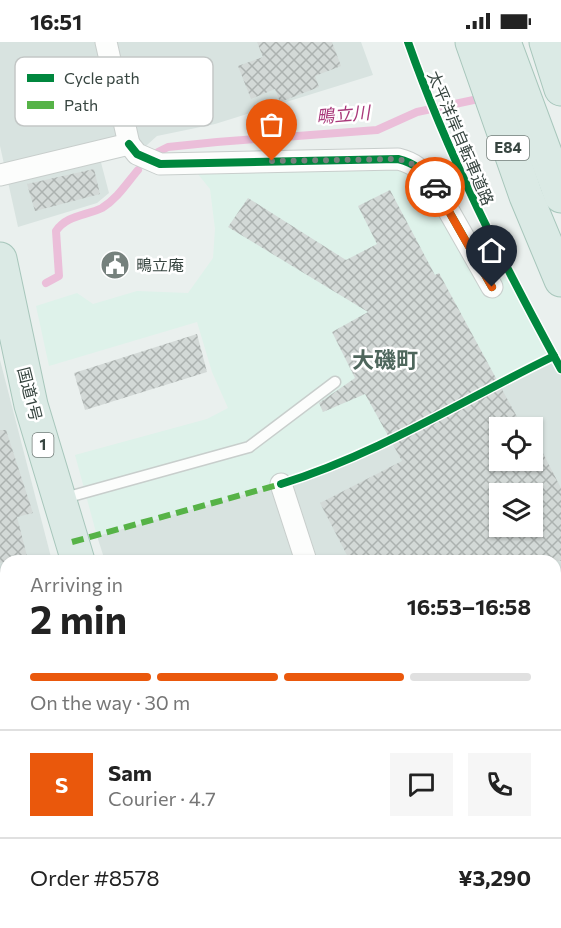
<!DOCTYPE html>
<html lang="en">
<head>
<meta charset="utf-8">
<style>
  :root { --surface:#fff; --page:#f6f6f6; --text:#222; --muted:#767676; --line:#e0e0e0; --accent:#ea580c }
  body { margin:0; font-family:Commissioner,"Noto Sans JP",sans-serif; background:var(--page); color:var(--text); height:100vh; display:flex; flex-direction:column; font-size:22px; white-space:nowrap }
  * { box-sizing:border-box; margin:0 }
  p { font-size:20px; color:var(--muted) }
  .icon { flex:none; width:33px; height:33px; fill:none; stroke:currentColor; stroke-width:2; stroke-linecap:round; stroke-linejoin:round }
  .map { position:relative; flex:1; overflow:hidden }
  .side { position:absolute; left:0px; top:513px; width:561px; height:374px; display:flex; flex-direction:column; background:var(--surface); border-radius:18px 18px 0 0; box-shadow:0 2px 4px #0004 }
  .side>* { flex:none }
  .fabs { position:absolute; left:489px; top:375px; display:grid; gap:12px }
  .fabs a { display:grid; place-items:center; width:54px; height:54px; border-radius:0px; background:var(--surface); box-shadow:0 2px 4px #0004; font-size:30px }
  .pin { position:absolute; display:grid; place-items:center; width:51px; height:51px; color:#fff; margin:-62px -26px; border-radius:50% 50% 50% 0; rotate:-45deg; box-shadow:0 0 6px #0007 }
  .pin .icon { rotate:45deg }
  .courier { position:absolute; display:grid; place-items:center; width:60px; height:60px; margin:-30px; border:4px solid #ea580c; border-radius:50%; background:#fff; color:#222; box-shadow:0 2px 8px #0007 }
  .summary em { font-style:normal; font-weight:700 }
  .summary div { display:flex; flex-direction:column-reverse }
  .summary { display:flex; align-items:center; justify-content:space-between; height:102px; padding:0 30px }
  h1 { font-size:39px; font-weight:700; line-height:45px }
  .bar { display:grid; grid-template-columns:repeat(4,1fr); gap:9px 6px; align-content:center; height:72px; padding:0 30px }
  .bar i { height:8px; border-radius:4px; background:var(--line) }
  .bar .active { background:var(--accent) }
  .bar p { grid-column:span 4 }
  .line { display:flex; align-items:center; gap:15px; padding:0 30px; border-top:2px solid var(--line) }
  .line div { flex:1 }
  .round { display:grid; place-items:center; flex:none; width:63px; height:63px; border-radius:0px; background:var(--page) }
  .status { display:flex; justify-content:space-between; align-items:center; height:42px; padding:0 30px; background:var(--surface); direction:ltr }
  .status svg { height:16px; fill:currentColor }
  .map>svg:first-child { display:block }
</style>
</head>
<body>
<div class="status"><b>16:51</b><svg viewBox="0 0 49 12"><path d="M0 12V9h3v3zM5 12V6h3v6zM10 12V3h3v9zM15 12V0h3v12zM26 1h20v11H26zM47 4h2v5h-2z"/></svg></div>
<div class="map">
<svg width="561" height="886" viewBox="0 0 561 886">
  <defs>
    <pattern id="building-cross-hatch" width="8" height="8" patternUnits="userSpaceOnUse" patternTransform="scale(1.5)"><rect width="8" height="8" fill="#d3d9d7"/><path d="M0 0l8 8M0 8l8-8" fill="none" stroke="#acb2b0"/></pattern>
  </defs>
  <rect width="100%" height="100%" fill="#eaf0ee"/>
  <g fill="#d8e3e0" fill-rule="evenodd">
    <path d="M0,0H361L373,33L215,82L157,94L137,112L98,109L109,151L97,161L18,185L0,104Z"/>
    <path d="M554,314L561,327V886H226L224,881L555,880V519H105L97,494L281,442L344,421L388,400L536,319ZM500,386H532V418H500ZM500,452H532V484H500Z"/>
    <path d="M0,318L52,519H6V875L0,866Z"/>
    <path d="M175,880L177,886H13L9,881Z"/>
  </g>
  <path fill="#def2ea" d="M189,121H412L490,242L511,232L554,314L344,421L281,442L97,494L75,413L207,377L228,366L212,330L197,280L49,324L36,264L77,251L93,262L137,249L188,251L213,216L215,187L210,147Z"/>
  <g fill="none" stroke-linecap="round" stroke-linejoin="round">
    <g stroke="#ebbed9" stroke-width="8">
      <path d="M158,110L168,105L217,100L377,88L417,70L483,56"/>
      <path d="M46,241L59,234L56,189C67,173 85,174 102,166C117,157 127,141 138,128"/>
    </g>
  </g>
  <g fill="url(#building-cross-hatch)" fill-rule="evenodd">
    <path d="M257,0H332L341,24L315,34L319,45L280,60L275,47L251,57L238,24L263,15Z"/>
    <path d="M94,127L100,152L35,169L27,142Z"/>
    <path d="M390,148L435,233L439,231L523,386H500V418H532V390L561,446V519H350L320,461L402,419L365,352L323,370L319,361L355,336L332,290L368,270L228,185L248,156L346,218L377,202L358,164ZM500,452H532V484H500Z"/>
    <path d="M197,292L207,330L85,368L74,331Z"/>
    <path d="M0,388H6L33,471L17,475L27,514L0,521Z"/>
  </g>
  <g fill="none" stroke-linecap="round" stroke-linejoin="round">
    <g stroke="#c8cecc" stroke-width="13">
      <g id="lane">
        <path d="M61,457L249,405L335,340"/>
        <path d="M0,576L6,575"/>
        <path d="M0,816L6,817"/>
        <path d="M76,880L77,882"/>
      </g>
    </g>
    <g stroke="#c8cecc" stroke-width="23">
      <g id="street">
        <path d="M129,102L137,112L160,122L398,117C415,121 423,129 434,143L492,245"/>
        <path d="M0,133L129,102L106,0"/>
        <path d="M281,442L306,519"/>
      </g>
    </g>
    <g stroke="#a7c6bb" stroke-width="35">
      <g id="highway">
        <path d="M472,0L526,154L561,238"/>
        <path d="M504,0L561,154"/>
        <path d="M546,0L561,47"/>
        <path d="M0,217L31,363L78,519"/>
        <path d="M198,880L199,886"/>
      </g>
    </g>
    <use href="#lane" stroke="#fcfdfc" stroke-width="10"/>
    <use href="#street" stroke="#fcfdfc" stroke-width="21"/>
    <use href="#highway" stroke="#dbeae5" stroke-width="33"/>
    <g stroke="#56b347" stroke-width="6" stroke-dasharray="12 6" stroke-linecap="butt">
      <path d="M72,500L281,442"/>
      <path d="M419,880L420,886"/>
      <path d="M501,880L503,886"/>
      <path d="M69,886L77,882L79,886"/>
      <path d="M118,886L133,880"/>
    </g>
    <g stroke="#fff" stroke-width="11">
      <g id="cycleway">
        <path d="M408,0C448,114 503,221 561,327"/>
        <path d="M129,102L137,112L160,122L398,117C415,121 423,129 434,143L492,245"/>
        <path d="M281,442C378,412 463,358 554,314"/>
      </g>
    </g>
    <use href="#cycleway" stroke="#00873e" stroke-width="8"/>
  </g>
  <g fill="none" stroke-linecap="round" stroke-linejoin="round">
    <path stroke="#76817d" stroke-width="6" stroke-dasharray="0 10.8" d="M272,119L398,117C416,121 425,130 435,145"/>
    <path stroke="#ea580c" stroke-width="8" d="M435,145L492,245"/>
  </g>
  <defs>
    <g id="civic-disc" transform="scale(1.5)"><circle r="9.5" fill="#76817d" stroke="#fff"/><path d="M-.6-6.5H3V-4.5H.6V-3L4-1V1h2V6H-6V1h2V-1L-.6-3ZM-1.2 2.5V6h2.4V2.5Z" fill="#fff"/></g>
  </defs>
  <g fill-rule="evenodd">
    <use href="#civic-disc" x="115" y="223"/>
  </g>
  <g text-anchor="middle" stroke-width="5" stroke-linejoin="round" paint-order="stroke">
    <g fill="#fff" stroke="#737d79" stroke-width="1.5">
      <rect x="487" y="94" width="42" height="24" rx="4.5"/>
      <rect x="32.5" y="391" width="21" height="24" rx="4.5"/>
    </g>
    <g font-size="15" font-weight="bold" fill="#374540">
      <text x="508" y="111">E84</text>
      <text x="43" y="408">1</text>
    </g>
    <g font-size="16" fill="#374540" stroke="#fff">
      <text transform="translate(461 96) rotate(67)" y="6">太平洋岸自転車道路</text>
      <text transform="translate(30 352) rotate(76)" y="6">国道1号</text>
    </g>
    <g font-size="16" fill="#374540" stroke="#fff" text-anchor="start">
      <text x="136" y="229">鴫立庵</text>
    </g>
    <g font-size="18" font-style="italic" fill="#a9387a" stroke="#fff">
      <text transform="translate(343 73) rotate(-5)" y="6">鴫立川</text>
    </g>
    <g font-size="22" font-weight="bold" fill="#4f675d" stroke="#fff">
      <text x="385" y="326">大磯町</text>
    </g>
  </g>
  <rect x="15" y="15" width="198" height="69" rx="9" fill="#fff" stroke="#c3c7c6" stroke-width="1.5"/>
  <rect x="27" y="32" width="27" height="8" fill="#00873e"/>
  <rect x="27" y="59" width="27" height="8" fill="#56b347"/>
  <g font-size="16" fill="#374540">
    <text x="64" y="42">Cycle path</text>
    <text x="64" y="69">Path</text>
  </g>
</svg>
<div class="fabs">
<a><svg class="icon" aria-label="locate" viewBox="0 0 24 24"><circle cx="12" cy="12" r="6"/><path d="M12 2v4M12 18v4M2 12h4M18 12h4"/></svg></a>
<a><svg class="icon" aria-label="layers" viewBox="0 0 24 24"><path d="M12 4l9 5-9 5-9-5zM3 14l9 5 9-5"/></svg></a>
</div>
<div class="pin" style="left:272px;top:119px;background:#ea580c"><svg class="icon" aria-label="bag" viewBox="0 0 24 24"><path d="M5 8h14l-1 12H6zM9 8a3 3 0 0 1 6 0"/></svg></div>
<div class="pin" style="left:492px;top:245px;background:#1f2937"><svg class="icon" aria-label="home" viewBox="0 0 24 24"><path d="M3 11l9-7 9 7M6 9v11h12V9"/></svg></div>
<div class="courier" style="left:435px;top:145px"><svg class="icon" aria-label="car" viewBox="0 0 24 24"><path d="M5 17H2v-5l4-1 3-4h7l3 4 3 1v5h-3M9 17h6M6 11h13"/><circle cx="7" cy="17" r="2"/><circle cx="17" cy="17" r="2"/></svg></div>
<section class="side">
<div class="summary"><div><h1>2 min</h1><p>Arriving in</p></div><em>16:53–16:58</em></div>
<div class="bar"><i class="active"></i><i class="active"></i><i class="active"></i><i></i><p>On the way · 30 m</p></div>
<div class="line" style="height:108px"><b class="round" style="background:var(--accent);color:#fff">S</b><div><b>Sam</b><p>Courier · 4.7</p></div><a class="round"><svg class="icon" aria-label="chat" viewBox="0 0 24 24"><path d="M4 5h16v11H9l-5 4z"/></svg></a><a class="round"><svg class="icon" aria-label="phone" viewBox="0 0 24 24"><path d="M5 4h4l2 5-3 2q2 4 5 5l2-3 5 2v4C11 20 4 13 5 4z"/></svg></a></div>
<div class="line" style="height:78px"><div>Order #8578</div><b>¥3,290</b></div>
</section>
</div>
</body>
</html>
